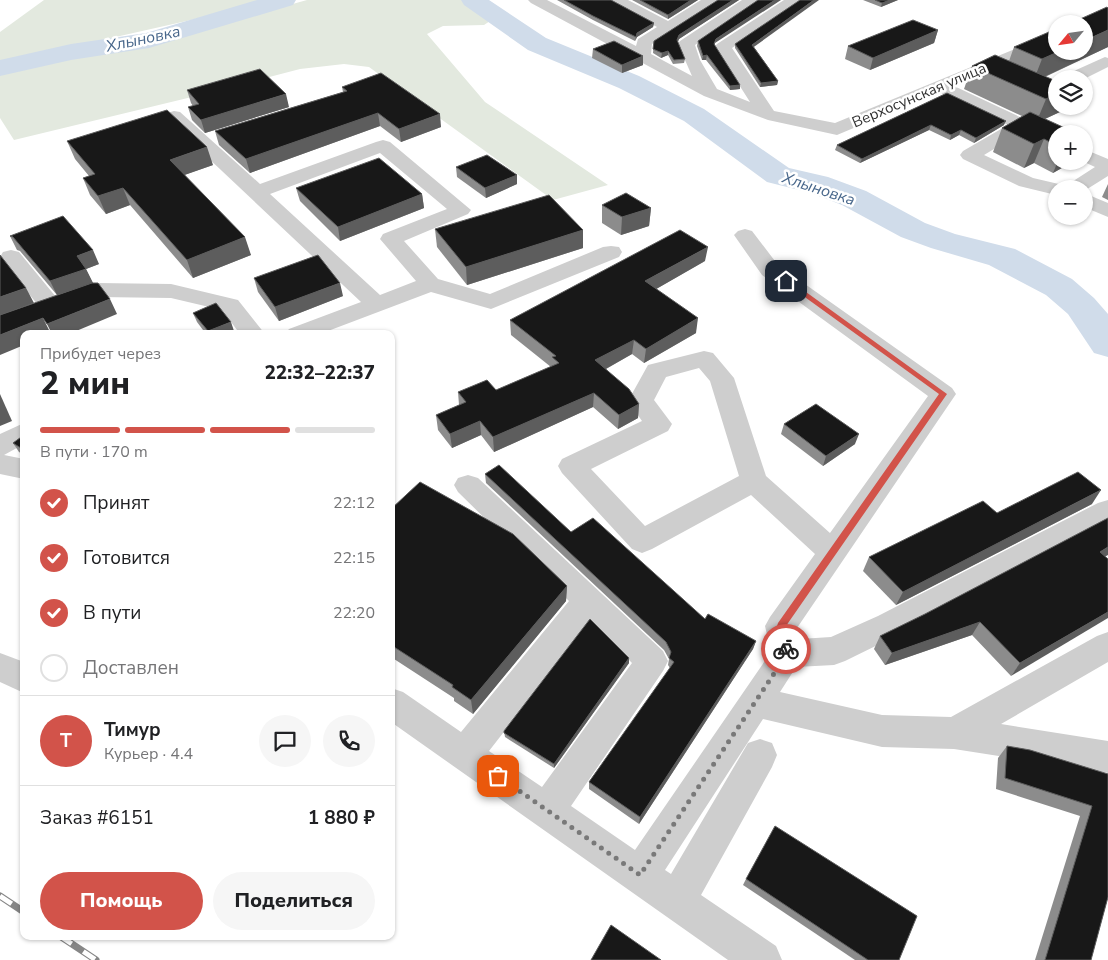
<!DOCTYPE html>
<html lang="ru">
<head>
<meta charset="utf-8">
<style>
  :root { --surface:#fff; --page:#f6f6f6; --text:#202124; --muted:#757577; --line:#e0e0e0; --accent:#d2534a }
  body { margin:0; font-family:"Nunito Sans",sans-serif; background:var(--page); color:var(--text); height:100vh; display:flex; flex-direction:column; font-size:19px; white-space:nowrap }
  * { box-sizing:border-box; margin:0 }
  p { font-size:16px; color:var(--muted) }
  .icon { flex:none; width:28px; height:28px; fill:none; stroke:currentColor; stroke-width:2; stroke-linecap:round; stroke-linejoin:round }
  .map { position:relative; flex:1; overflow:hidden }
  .side { position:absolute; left:20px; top:330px; width:375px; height:610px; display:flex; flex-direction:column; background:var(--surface); border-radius:10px; box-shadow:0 1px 4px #0004 }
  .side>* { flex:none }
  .needle { width:32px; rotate:241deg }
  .tools { position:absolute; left:1048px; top:15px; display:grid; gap:10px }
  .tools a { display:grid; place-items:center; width:45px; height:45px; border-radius:50%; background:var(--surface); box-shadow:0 1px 4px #0004; font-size:25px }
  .pin { position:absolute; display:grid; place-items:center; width:42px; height:42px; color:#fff; margin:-21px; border-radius:10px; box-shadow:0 2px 8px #0006 }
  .courier { position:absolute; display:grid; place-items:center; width:50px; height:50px; margin:-25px; border:4px solid #d2534a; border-radius:50%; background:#fff; color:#222; box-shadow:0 1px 6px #0007 }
  .summary em { font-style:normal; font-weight:800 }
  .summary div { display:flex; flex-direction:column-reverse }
  .summary { display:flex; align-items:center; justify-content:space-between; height:85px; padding:0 20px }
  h1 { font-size:32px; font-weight:800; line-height:38px }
  .bar { display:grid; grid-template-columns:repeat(4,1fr); gap:8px 5px; align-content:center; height:60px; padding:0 20px }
  .bar i { height:6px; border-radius:4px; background:var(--line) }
  .bar .active { background:var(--accent) }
  .bar p { grid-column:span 4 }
  .line { display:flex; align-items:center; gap:12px; padding:0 20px; border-top:1px solid var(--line) }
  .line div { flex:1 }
  .round { display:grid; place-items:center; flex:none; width:52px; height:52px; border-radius:26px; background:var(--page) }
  ol { padding:0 20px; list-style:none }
  li { display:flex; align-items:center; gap:15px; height:55px }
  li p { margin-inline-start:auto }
  li .icon { padding:5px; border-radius:50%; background:var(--accent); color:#fff; stroke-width:4 }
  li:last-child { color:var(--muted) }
  li i { width:28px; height:28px; border:2px solid var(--line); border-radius:50% }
  .primary-button { display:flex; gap:10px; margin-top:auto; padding:10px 20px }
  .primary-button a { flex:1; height:58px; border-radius:30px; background:var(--accent); color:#fff; font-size:20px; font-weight:800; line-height:58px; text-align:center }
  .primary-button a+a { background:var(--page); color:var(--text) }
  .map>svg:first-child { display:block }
</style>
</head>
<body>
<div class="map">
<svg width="1108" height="960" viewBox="0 0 1108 960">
  <rect width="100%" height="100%" fill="#fff"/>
  <g fill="#e3e9df">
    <path d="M44,0H264L191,20L0,63V32Z"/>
    <path d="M307,0H465L493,19L484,25L443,26L427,34L485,102L608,185L553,200L369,67L344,64L300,69L196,96L14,140L0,118V73L145,45Z"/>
  </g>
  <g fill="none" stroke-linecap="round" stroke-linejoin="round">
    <g fill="#d0dcea" fill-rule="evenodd">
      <path d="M257,0H296L293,5L149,48L71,60L0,76V60L71,44L146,33Z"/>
      <path d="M461,0H489L546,38L639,76L704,109L789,168L828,177L866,191L925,223L955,234L1015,249L1072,279L1094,298L1108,314V357L1094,353L1068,314L1046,295L989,265L931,248L901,237L842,205L811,193L767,182L684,121L619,88L528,50L464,5Z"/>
    </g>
    <g fill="#cecece" fill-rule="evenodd">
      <path d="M528,0H547L636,46L638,39L657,27L612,3L609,0H628L668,21L701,0H720L652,44L651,54L692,76L678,44L680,41L742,0H760L695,45L700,60L717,89L750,102L715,47L717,44L784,0H802L732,48L774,111L835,123L1056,32V43L954,86L1056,134V147L1022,132L984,155L1033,178L1063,185L1064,187L1095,167L1082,161H1084V149L1108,159V176L1084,191V189H1056V195L1019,186L963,159L960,155L963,151L1008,125L939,92L837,135L768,120L704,96L531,3Z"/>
      <path d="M1105,57L1108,58V67L1084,79H1063L1065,75Z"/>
      <path d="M174,111L180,112L260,184L376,142L383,140L390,142L471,210L468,214L404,241L438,279L490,294L603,247L611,246L619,247L622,252L619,257L491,309L431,292L320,334H285L289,329L361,302L171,123L137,134L130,132L128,128L130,124ZM380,153L447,209L383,234L380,239L416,281L380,295L270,194Z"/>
      <path d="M1084,193L1108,203V217L1084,207Z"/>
      <path d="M745,229L752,231L778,265L952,388L956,394L797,628L800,639L831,637L878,616L1098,503L1108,500V524L900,634L845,661L834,665L796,667L780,692L882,715L951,717L1097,636L1108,632V662L1001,724L1108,741V773L954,749L882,747L763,719L665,870L671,874L748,743L760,739L772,743L777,755L772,767L701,895L776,946L782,960H728L391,722V688L403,692L461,732L569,601L458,492L454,485L458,478L468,475L478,478L663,651L668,661L663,671L571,806L635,850L771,652L765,626L770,617L815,554L751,495L652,549L642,553L632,549L562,473L558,466L562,459L642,421L628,401L648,365L704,351L713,353L734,378L766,476L830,533L928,396L762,275L734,235L738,231ZM699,368L710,381L739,476L645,526L591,469L668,431L672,424L654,400L666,377ZM590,621L632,663L542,787L489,751Z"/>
      <path d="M11,250L19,252L56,297L97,283L171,284L238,300L265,334H240L222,310L171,298L99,297L0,333V317L37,304L0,257L3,252Z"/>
      <path d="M24,423V444L4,455L24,459V479L0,474V434Z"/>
      <path d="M0,653L24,662V693L0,682Z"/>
    </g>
    <g stroke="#868686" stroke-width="7">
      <g id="rail">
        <path d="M0,896L24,912"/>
        <path d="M60,936L96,960"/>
      </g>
    </g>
    <use href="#rail" stroke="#fff" stroke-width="5" stroke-dasharray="14" stroke-linecap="butt"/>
  </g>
  <g fill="#8c8c8c">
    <path d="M557,0H611L654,23L653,27L637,37L635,41L593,20Z"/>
    <path d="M632,0H698L668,19Z"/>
    <path d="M718,0H739L679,39L678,42L685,59L684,63L673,64L668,55L661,58L653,53L654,41Z"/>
    <path d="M863,0H898L881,7Z"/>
    <path d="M938,30L934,43L870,70L845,59L848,46Z"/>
    <path d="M698,41L715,43V45L740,89L730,90L706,60H702L697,46Z"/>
    <path d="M735,44L754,47L778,81L777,85L760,87L735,48Z"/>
    <path d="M1014,47H1108L1045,77L1062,111L1045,119L1056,134V161H1074L1053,173L1034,163L1024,168L993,152L1002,128L1022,116L964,89L972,66L1009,61Z"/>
    <path d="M593,49L643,65L622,73L592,58Z"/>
    <path d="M342,87L441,127L401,142L380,126L250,173L219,145L215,131L343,92Z"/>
    <path d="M187,90L289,107L205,133L192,120L188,107L193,106L191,103Z"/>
    <path d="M947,93L1004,125L974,143L959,135L950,140L929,130L860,163L835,150L837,145Z"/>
    <path d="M67,141L213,165L184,175L251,255L193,278L130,205L106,214L90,195L83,178L89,176L75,159Z"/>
    <path d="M456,167L517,175V184L486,198L457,177Z"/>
    <path d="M1108,184V200L1102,197Z"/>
    <path d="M296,188L422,194L424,208L340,241L300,201Z"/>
    <path d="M602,205L651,208L649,226L621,235L602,223Z"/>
    <path d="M435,229L583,230V248L467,285L437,247Z"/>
    <path d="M10,236L99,264L86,269L93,283L57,295L20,251L17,250Z"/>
    <path d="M705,261L656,289L696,333L644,363L632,354L606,369L639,404L638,418L618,429L593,407L494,452L481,435L452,448L438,430L436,415L459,405L458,392L496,390L551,367L511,335L510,320Z"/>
    <path d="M254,278L343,296L279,321L258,292Z"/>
    <path d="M193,313L234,331L228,334H206L197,322Z"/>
    <path d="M784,424L855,444L823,466L781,434Z"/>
    <path d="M24,435V455L19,452L13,443Z"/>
    <path d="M485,474L571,532L705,619L756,641L753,649L639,824L589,789V782L670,668L668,665L669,659L664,650L486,483Z"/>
    <path d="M1092,504L896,605L863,571L869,557L997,513Z"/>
    <path d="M391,509L567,586L566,601L473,714L454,701V698L391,657Z"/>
    <path d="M1105,556L1011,676L972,635L885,665L874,649L880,636Z"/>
    <path d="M629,658V663L554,768L505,737L504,731Z"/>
    <path d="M1007,746L1107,774L1108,773V897L1091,960H1035L1080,816L996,789L998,758Z"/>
    <path d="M746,879L899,960H855L743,885Z"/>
  </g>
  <g fill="#5d5d5d">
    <path d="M691,0H698L668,19V15Z"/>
    <path d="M733,0H739L679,39L676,45L677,40L679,35Z"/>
    <path d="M775,0H781L715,43L713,48L716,39Z"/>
    <path d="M814,0H819L751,49L752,45Z"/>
    <path d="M890,0H898L881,7L882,3Z"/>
    <path d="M654,23L653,27L637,37L635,41L637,33Z"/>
    <path d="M938,30L934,43L870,70L873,58Z"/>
    <path d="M1108,30V47L1033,82L1042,59L1060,51H1084V41Z"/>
    <path d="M668,51V55L661,58L662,53Z"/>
    <path d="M707,55L706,60H702L703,56Z"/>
    <path d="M643,56V65L622,73V65Z"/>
    <path d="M778,81L777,85L760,87L761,83Z"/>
    <path d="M740,85V89L730,90V86Z"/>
    <path d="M286,94L289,107L205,133L201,120Z"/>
    <path d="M1056,94V106H1064L1062,111L1036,123L1046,99Z"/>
    <path d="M378,113L380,126L250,173L246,159Z"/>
    <path d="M440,114L441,127L401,142L399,129Z"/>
    <path d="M1006,121L1004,125L974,143L976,138Z"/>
    <path d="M931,125L929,130L860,163L862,159Z"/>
    <path d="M961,130L959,135L950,140L951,135Z"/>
    <path d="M1044,139L1034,163L1024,168L1034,144Z"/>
    <path d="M207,147L213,165L176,178L170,160Z"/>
    <path d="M1058,161H1074L1053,173Z"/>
    <path d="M517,175V184L486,198L485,188Z"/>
    <path d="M123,188L130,205L106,214L98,196Z"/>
    <path d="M422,194L424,208L340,241L338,227Z"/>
    <path d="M651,208L649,226L621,235L622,217Z"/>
    <path d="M583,230V248L467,285L466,267Z"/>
    <path d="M245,237L251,255L193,278L187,260Z"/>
    <path d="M708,247L705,261L644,296L645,281Z"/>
    <path d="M93,250L99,264L86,269L93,283L57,295L50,281L77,256Z"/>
    <path d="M340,283L343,296L279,321L275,307Z"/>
    <path d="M26,288L34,303L0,315V297Z"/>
    <path d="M110,299L117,314L69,334H52L47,324Z"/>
    <path d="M43,318L51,334H24V345L0,355V335Z"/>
    <path d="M698,318L696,333L644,363L646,349Z"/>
    <path d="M231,322L234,331L228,334H209L208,331Z"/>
    <path d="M634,340L632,354L595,375V360Z"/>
    <path d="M594,393L593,407L494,452L493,437Z"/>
    <path d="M0,394L12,421L0,426Z"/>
    <path d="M639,404L638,418L618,429L619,415Z"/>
    <path d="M480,421L481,435L452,448L450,434Z"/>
    <path d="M859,434L855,444L823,466L826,456Z"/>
    <path d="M1101,490L1092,504L896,605L903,592Z"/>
    <path d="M1108,547V555L1090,565L1100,552Z"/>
    <path d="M567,586L566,601L473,714L471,700Z"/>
    <path d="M1108,612V618L1011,676L1020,663Z"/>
    <path d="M980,622L972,635L885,665L892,653Z"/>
    <path d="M756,641L753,649L639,824L640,817Z"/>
    <path d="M629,658V663L554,768V764Z"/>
  </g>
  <g fill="#181818" stroke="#5d5d5d">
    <path d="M564,0H611L654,23L637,33L636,37L593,16Z"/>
    <path d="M640,0H691L668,15Z"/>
    <path d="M718,0H733L679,35L677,40L685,59L674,60L668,51L662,53L653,49L654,41Z"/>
    <path d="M758,0H775L716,39L714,44L740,85L730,86L707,55L703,56L698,41Z"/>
    <path d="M800,0H814L752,45L778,81L761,83L735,44Z"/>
    <path d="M875,0H890L882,3Z"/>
    <path d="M1107,7L1108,8V30L1084,41V24H1069Z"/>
    <path d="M913,20L938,30L873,58L848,46Z"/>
    <path d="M1056,29V51H1060L1042,59L1014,47Z"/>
    <path d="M614,41L643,56L622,65L593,49Z"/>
    <path d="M995,55L1056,81V94L1046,99L972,66Z"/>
    <path d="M260,69L286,94L201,120L188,107L199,104L187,90Z"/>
    <path d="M381,73L440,114L399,129L378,113L246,159L215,131L347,91L342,87Z"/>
    <path d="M947,93L1006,121L976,138L961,130L951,135L931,125L862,159L837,145Z"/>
    <path d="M167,110L207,147L170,160L245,237L187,260L123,188L98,196L83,178L95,174L67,141Z"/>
    <path d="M1030,112L1078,134H1056V145L1044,139L1034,144L1002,128Z"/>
    <path d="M487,155L517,175L485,188L456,167Z"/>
    <path d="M379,158L422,194L338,227L296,188Z"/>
    <path d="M626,193L651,208L622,217L602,205Z"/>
    <path d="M549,195L583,230L466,267L435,229Z"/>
    <path d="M63,216L93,250L77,256L86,269L50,281L13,237L10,236Z"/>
    <path d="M680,230L708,247L645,281L698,318L646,349L634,340L595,360L629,389L639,404L619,415L594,393L493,437L480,421L450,434L436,415L466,402L458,392L487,380L496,390L559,363L552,357L556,356L510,320Z"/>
    <path d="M0,255L26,288L0,297Z"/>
    <path d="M318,255L340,283L275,307L254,278Z"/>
    <path d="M92,283H98L110,299L47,324L43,318L0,335V315Z"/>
    <path d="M216,303L231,322L208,331L193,313Z"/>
    <path d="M816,404L859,434L826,456L784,424Z"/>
    <path d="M24,435V450L13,443Z"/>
    <path d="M499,465L571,532L593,518L705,619L708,614L756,641L640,817L589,782L674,662L669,658L671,652L666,642L485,474Z"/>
    <path d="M1078,472L1101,490L903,592L869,557L983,501L997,513Z"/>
    <path d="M420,482L513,534L567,586L471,700L452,687L453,685L391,645V509Z"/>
    <path d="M1108,518V547L1100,552L1108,559V612L1020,663L980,622L892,653L880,636L925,614Z"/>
    <path d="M590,619L629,658L554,764L504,733V731Z"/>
    <path d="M1007,746L1030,750L1108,774V897L1091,960H1045L1092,806L1005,778Z"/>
    <path d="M775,826L917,916L899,960H868L746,879Z"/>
    <path d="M611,925L661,960H591Z"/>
  </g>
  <path fill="#d2534a" d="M784,279H788L947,394L786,626L791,649L786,653L781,649L777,626L778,623L939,394L784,282Z"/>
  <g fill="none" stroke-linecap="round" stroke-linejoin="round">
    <path stroke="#797979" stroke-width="5" stroke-dasharray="0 9" d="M498,776L640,875L787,654L786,649"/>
  </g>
  <g text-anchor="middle" stroke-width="5" stroke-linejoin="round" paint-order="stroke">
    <g font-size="15" fill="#313131" stroke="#fff">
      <text transform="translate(919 95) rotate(-23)" y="5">Верхосунская улица</text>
    </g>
    <g font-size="16" font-style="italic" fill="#48678b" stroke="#fff">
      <text transform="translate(143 38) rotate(-12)" y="6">Хлыновка</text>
      <text transform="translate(819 188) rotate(18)" y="6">Хлыновка</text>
    </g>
  </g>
</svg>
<div class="tools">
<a><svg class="needle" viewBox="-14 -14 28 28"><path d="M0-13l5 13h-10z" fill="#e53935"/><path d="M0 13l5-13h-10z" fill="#757577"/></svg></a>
<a><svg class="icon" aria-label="layers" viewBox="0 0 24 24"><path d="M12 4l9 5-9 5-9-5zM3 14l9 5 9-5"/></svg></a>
<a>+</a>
<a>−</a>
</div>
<div class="pin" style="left:498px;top:776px;background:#ea580c"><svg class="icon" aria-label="bag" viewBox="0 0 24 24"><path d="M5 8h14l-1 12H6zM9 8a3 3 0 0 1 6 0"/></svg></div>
<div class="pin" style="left:786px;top:281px;background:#1f2937"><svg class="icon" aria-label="home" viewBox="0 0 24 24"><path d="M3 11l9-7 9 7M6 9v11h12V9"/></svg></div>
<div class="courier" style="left:786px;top:649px"><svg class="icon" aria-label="bike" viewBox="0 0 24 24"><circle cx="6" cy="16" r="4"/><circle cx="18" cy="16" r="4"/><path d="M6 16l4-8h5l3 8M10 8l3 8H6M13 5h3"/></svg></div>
<section class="side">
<div class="summary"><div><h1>2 мин</h1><p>Прибудет через</p></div><em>22:32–22:37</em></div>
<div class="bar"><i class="active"></i><i class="active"></i><i class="active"></i><i></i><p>В пути · 170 m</p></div>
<ol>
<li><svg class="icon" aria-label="check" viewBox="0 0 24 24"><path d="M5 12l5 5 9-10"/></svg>Принят<p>22:12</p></li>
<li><svg class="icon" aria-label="check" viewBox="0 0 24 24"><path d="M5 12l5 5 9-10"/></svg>Готовится<p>22:15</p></li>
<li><svg class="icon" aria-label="check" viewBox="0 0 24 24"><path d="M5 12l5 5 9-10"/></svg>В пути<p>22:20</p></li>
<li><i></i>Доставлен</li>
</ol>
<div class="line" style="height:90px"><b class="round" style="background:var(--accent);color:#fff">Т</b><div><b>Тимур</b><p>Курьер · 4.4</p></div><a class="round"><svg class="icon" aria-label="chat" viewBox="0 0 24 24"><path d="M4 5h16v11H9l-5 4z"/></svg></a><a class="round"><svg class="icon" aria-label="phone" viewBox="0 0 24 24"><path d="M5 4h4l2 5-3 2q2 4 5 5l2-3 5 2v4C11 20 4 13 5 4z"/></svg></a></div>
<div class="line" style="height:65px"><div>Заказ #6151</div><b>1 880 ₽</b></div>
<div class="primary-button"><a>Помощь</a><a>Поделиться</a></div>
</section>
</div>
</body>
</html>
